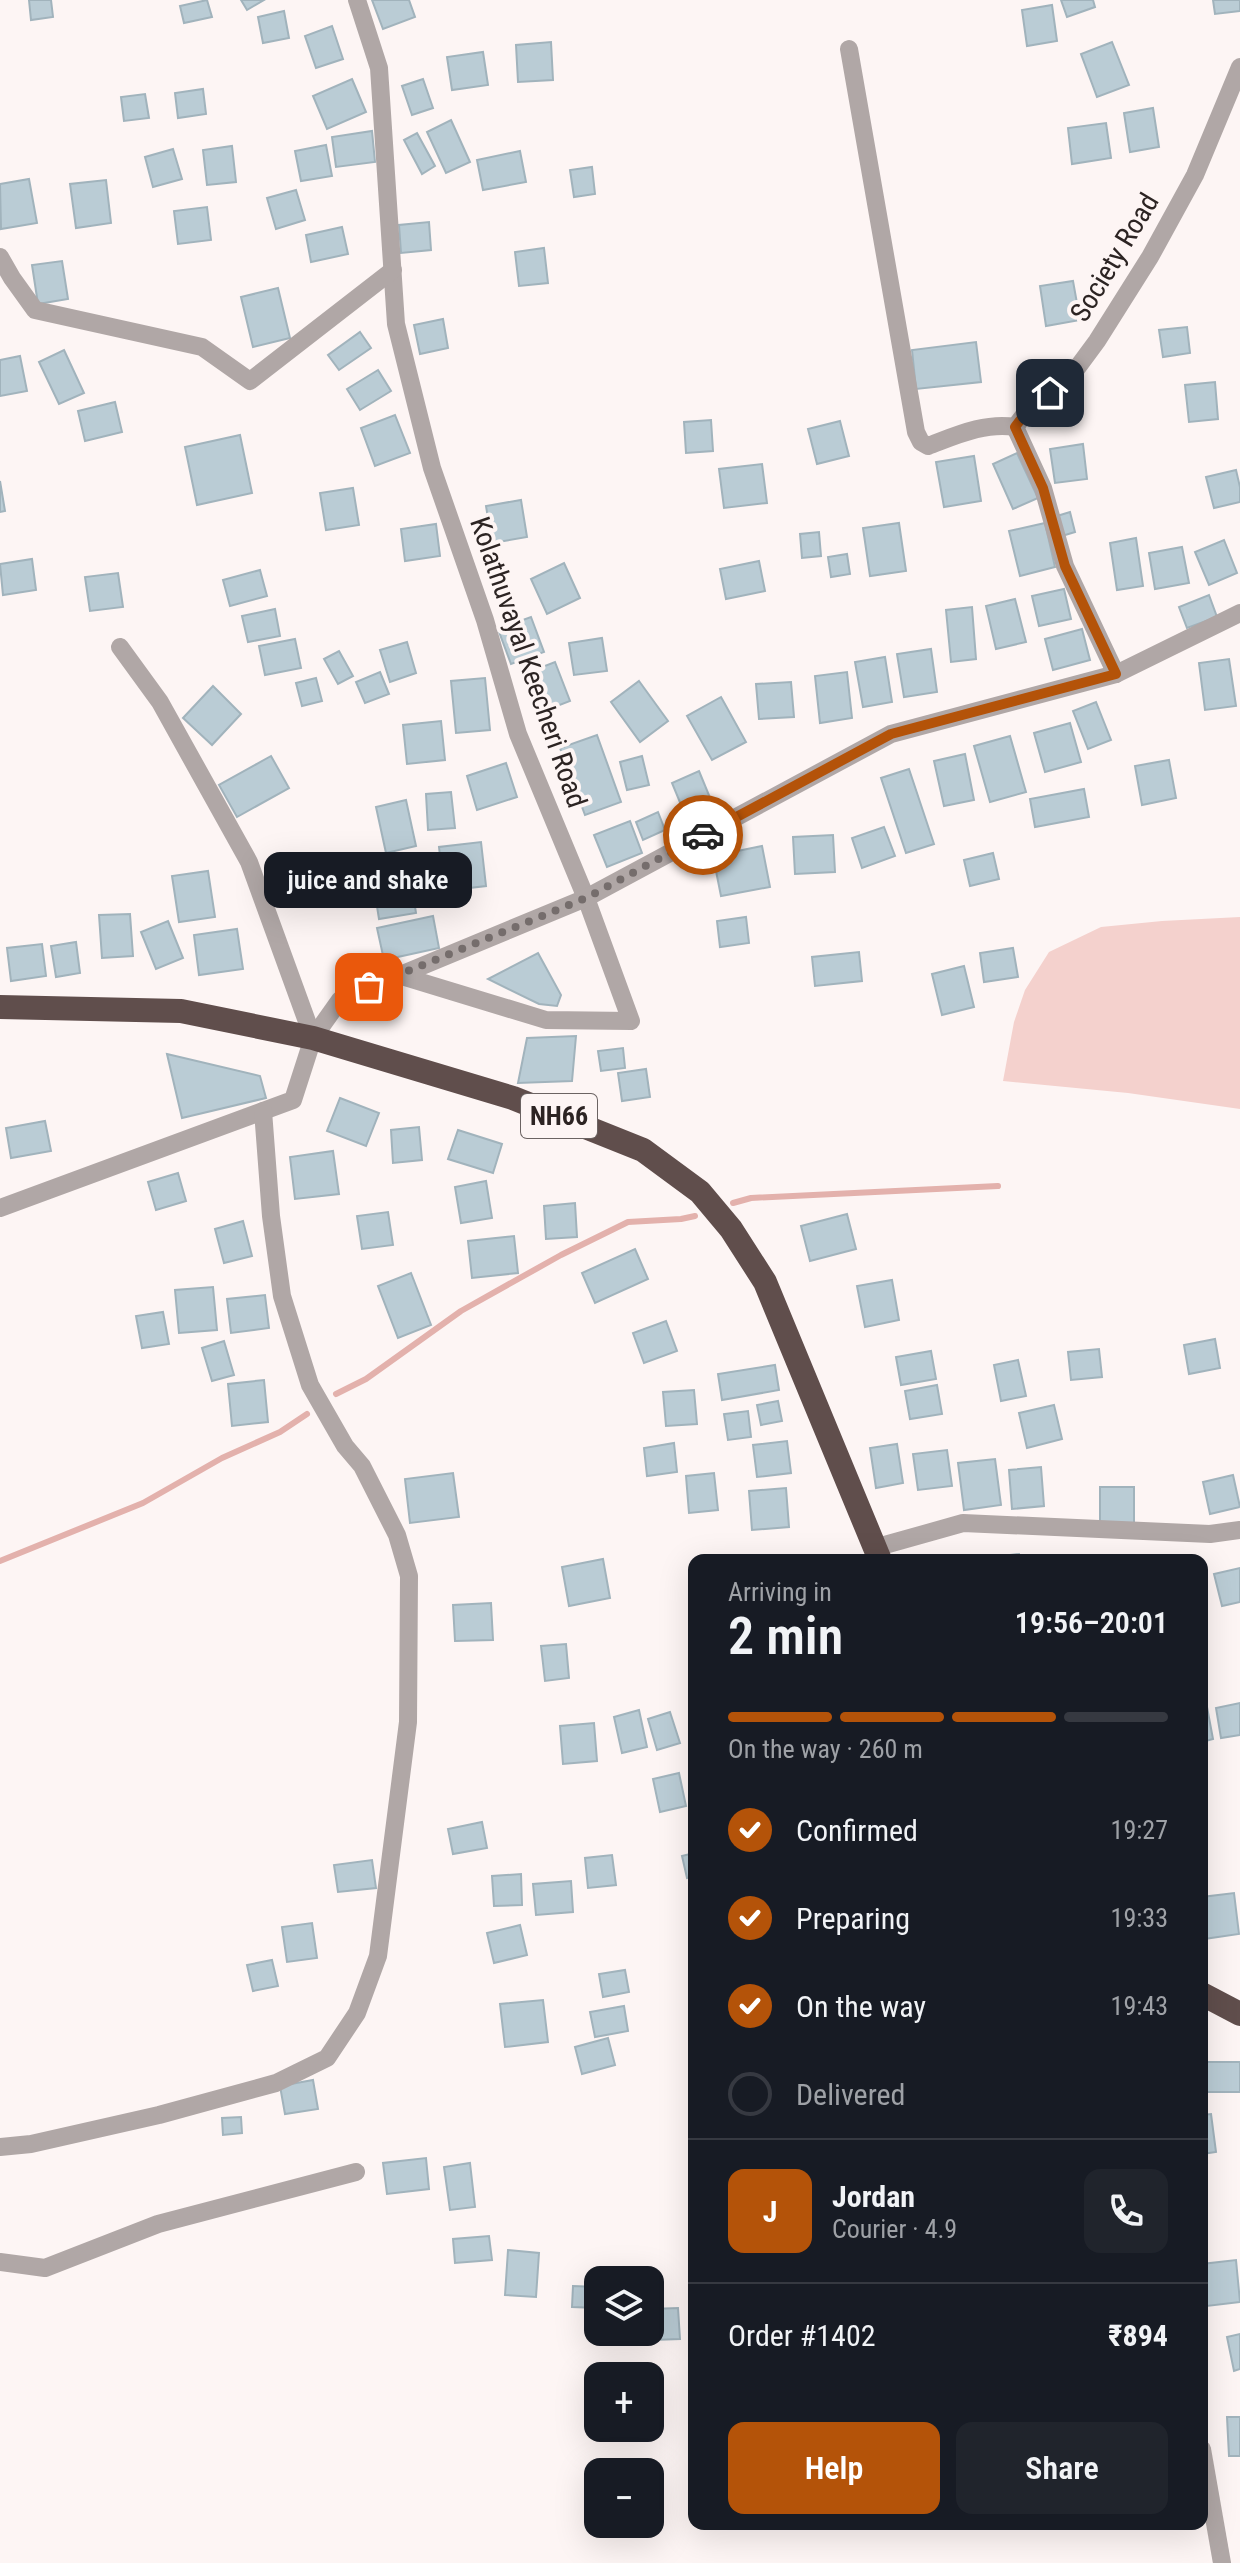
<!DOCTYPE html>
<html lang="en">
<head>
<meta charset="utf-8">
<style>
  :root { --surface:#171b24; --page:#20242c; --text:#f1f3f6; --muted:#9ea1a6; --line:#363941; --accent:#b45309 }
  body { margin:0; font-family:"Roboto Condensed",sans-serif; background:var(--page); color:var(--text); height:100vh; display:flex; flex-direction:column; font-size:30px; white-space:nowrap }
  * { box-sizing:border-box; margin:0 }
  p { font-size:26px; color:var(--muted) }
  .icon { flex:none; width:44px; height:44px; fill:none; stroke:currentColor; stroke-width:2; stroke-linecap:round; stroke-linejoin:round }
  .map { position:relative; flex:1; overflow:hidden }
  .side { position:absolute; left:688px; top:1554px; width:520px; height:976px; display:flex; flex-direction:column; background:var(--surface); border-radius:16px; box-shadow:0 8px 32px #0002 }
  .side>* { flex:none }
  .controls { position:absolute; left:584px; top:2266px; display:grid; gap:16px }
  .controls a { display:grid; place-items:center; width:80px; height:80px; border-radius:16px; background:var(--surface); box-shadow:0 8px 32px #0002; font-size:40px }
  .pin { position:absolute; display:grid; place-items:center; width:68px; height:68px; color:#fff; margin:-34px; border-radius:16px; box-shadow:0 4px 12px #0006 }
  .courier { position:absolute; display:grid; place-items:center; width:80px; height:80px; margin:-40px; border:6px solid #b45309; border-radius:50%; background:#fff; color:#222; box-shadow:0 2px 10px #0007 }
  .bubble { position:absolute; height:56px; border-radius:16px; background:var(--surface); box-shadow:0 8px 32px #0002; font-size:26px; font-weight:600; line-height:56px; text-align:center }
  .head em { font-style:normal; font-weight:600 }
  .head div { display:flex; flex-direction:column-reverse }
  .head { display:flex; align-items:center; justify-content:space-between; height:136px; padding:0 40px }
  h1 { font-size:52px; font-weight:600; line-height:60px }
  .bar { display:grid; grid-template-columns:repeat(4,1fr); gap:12px 8px; align-content:center; height:96px; padding:0 40px }
  .bar i { height:10px; border-radius:6px; background:var(--line) }
  .bar .current { background:var(--accent) }
  .bar p { grid-column:span 4 }
  .line { display:flex; align-items:center; gap:20px; padding:0 40px; border-top:2px solid var(--line) }
  .line div { flex:1 }
  .round { display:grid; place-items:center; flex:none; width:84px; height:84px; border-radius:16px; background:var(--page) }
  ol { padding:0 40px; list-style:none }
  li { display:flex; align-items:center; gap:24px; height:88px }
  li p { margin-inline-start:auto }
  li .icon { padding:8px; border-radius:50%; background:var(--accent); color:#fff; stroke-width:4 }
  li:last-child { color:var(--muted) }
  li i { width:44px; height:44px; border:4px solid var(--line); border-radius:50% }
  .action { display:flex; gap:16px; margin-top:auto; padding:16px 40px }
  .action a { flex:1; height:92px; border-radius:16px; background:var(--accent); color:#fff; font-size:32px; font-weight:600; line-height:92px; text-align:center }
  .action a+a { background:var(--page); color:var(--text) }
  .map>svg:first-child { display:block }
</style>
</head>
<body>
<div class="map">
<svg width="1240" height="2563" viewBox="0 0 1240 2563">
  <rect width="100%" height="100%" fill="#fdf5f4"/>
  <path fill="#f4d1cd" d="M1240,917V1109L1128,1093L1003,1081L1014,1022L1025,990L1049,952L1101,927L1162,921Z"/>
  <g fill="none" stroke-linecap="round" stroke-linejoin="round">
    <g stroke="#e3b1ac" stroke-width="6">
      <path d="M733,1203L751,1198L998,1186"/>
      <path d="M336,1394L366,1379L461,1311L561,1255L628,1222L681,1219L695,1216"/>
      <path d="M0,1561L143,1503L222,1458L280,1432L307,1414"/>
    </g>
  </g>
  <g fill="#baccd5" stroke="#a1b3bc" stroke-width="2">
    <path d="M29,0H51L53,17L31,20Z"/>
    <path d="M207,0L212,17L184,23L180,6Z"/>
    <path d="M241,0H264L247,10Z"/>
    <path d="M372,0H409L415,17L383,29Z"/>
    <path d="M1061,0H1093L1095,7L1067,17Z"/>
    <path d="M1213,0H1240V11L1215,14Z"/>
    <path d="M1052,5L1057,41L1027,46L1022,10Z"/>
    <path d="M284,11L289,38L263,43L258,17Z"/>
    <path d="M332,26L343,59L316,68L305,36Z"/>
    <path d="M551,42L553,80L518,82L516,45Z"/>
    <path d="M1112,42L1129,85L1097,97L1081,54Z"/>
    <path d="M483,52L488,85L452,90L447,57Z"/>
    <path d="M352,79L366,112L327,129L313,96Z"/>
    <path d="M423,79L433,108L412,115L402,86Z"/>
    <path d="M203,89L206,114L178,118L175,93Z"/>
    <path d="M145,94L149,118L124,121L121,97Z"/>
    <path d="M1153,108L1159,147L1130,152L1124,113Z"/>
    <path d="M451,120L470,162L446,173L427,132Z"/>
    <path d="M1106,123L1111,158L1072,164L1068,128Z"/>
    <path d="M372,131L375,162L336,167L332,137Z"/>
    <path d="M417,133L435,166L422,174L404,140Z"/>
    <path d="M326,145L332,176L301,181L295,151Z"/>
    <path d="M232,146L236,182L207,185L203,150Z"/>
    <path d="M173,149L182,179L153,187L145,157Z"/>
    <path d="M520,151L526,182L483,190L477,160Z"/>
    <path d="M592,167L595,194L574,197L570,170Z"/>
    <path d="M29,179L37,223L1,229L0,184Z"/>
    <path d="M106,180L111,223L76,228L70,184Z"/>
    <path d="M296,190L305,220L276,229L267,198Z"/>
    <path d="M207,207L211,240L178,244L174,211Z"/>
    <path d="M429,222L431,250L401,253L399,225Z"/>
    <path d="M342,227L348,254L311,262L306,235Z"/>
    <path d="M544,248L548,283L519,286L515,252Z"/>
    <path d="M62,261L68,299L38,304L32,265Z"/>
    <path d="M1073,281L1080,320L1046,326L1040,286Z"/>
    <path d="M278,288L290,338L253,347L241,297Z"/>
    <path d="M443,319L448,348L420,354L414,325Z"/>
    <path d="M1187,327L1190,353L1163,357L1159,330Z"/>
    <path d="M360,332L371,348L339,370L328,355Z"/>
    <path d="M976,342L981,382L916,389L912,350Z"/>
    <path d="M64,350L84,393L59,404L39,362Z"/>
    <path d="M20,356L27,391L0,396V360Z"/>
    <path d="M378,370L391,391L360,410L347,389Z"/>
    <path d="M1215,382L1218,419L1189,422L1185,385Z"/>
    <path d="M115,402L122,432L85,441L78,411Z"/>
    <path d="M395,415L410,453L375,466L361,428Z"/>
    <path d="M711,420L713,451L686,453L684,422Z"/>
    <path d="M840,421L849,456L817,464L808,429Z"/>
    <path d="M240,435L252,493L197,505L185,447Z"/>
    <path d="M1083,444L1087,479L1055,483L1050,449Z"/>
    <path d="M1017,453L1038,498L1013,509L993,464Z"/>
    <path d="M974,456L981,501L944,507L936,462Z"/>
    <path d="M762,464L767,503L724,508L719,469Z"/>
    <path d="M1236,470L1240,487V502L1214,508L1206,477Z"/>
    <path d="M0,481L5,511L0,512Z"/>
    <path d="M353,488L359,525L326,530L320,493Z"/>
    <path d="M521,500L527,537L492,543L486,506Z"/>
    <path d="M1070,512L1075,532L1062,536L1057,516Z"/>
    <path d="M899,523L906,571L870,576L863,528Z"/>
    <path d="M1045,523L1055,567L1020,576L1009,531Z"/>
    <path d="M436,524L440,556L405,561L401,529Z"/>
    <path d="M819,532L821,556L802,558L800,534Z"/>
    <path d="M1136,538L1143,586L1117,590L1110,543Z"/>
    <path d="M1224,540L1237,573L1209,585L1195,552Z"/>
    <path d="M1182,547L1189,583L1155,589L1149,553Z"/>
    <path d="M847,554L850,574L831,577L828,557Z"/>
    <path d="M32,559L36,590L3,595L0,564Z"/>
    <path d="M759,561L765,591L726,599L720,569Z"/>
    <path d="M564,563L580,598L547,614L531,579Z"/>
    <path d="M260,570L267,596L230,606L223,580Z"/>
    <path d="M118,573L123,607L90,611L85,577Z"/>
    <path d="M1064,589L1071,619L1039,626L1032,596Z"/>
    <path d="M1209,595L1217,617L1187,628L1179,607Z"/>
    <path d="M1015,599L1026,642L996,649L986,606Z"/>
    <path d="M972,607L976,659L951,662L946,610Z"/>
    <path d="M275,609L280,636L248,642L242,616Z"/>
    <path d="M531,617L544,652L511,664L498,629Z"/>
    <path d="M1082,629L1090,660L1053,670L1045,639Z"/>
    <path d="M602,638L607,671L574,675L569,643Z"/>
    <path d="M295,639L301,668L265,675L259,646Z"/>
    <path d="M407,642L416,673L390,682L380,650Z"/>
    <path d="M931,649L937,692L904,697L897,654Z"/>
    <path d="M339,651L353,676L338,684L324,659Z"/>
    <path d="M885,657L892,702L863,707L855,662Z"/>
    <path d="M1229,659L1236,706L1205,710L1199,663Z"/>
    <path d="M555,662L570,701L539,713L524,674Z"/>
    <path d="M380,672L389,694L365,703L356,682Z"/>
    <path d="M847,672L852,718L820,723L815,676Z"/>
    <path d="M316,678L322,701L302,706L296,683Z"/>
    <path d="M485,678L490,730L456,733L451,681Z"/>
    <path d="M639,681L668,721L640,742L611,702Z"/>
    <path d="M791,682L794,717L759,719L756,684Z"/>
    <path d="M213,686L241,714L212,745L183,718Z"/>
    <path d="M721,697L746,742L712,760L687,716Z"/>
    <path d="M1096,702L1111,740L1088,749L1073,711Z"/>
    <path d="M441,721L445,760L407,764L403,725Z"/>
    <path d="M1070,723L1081,762L1045,772L1034,733Z"/>
    <path d="M597,735L621,802L585,815L560,748Z"/>
    <path d="M1010,736L1026,792L990,802L974,746Z"/>
    <path d="M965,754L974,800L944,806L934,761Z"/>
    <path d="M271,756L289,788L237,817L219,785Z"/>
    <path d="M642,756L649,785L627,790L620,762Z"/>
    <path d="M1169,760L1176,798L1142,805L1135,766Z"/>
    <path d="M506,763L517,797L477,810L467,776Z"/>
    <path d="M909,769L934,844L906,853L881,778Z"/>
    <path d="M699,771L713,805L686,817L672,783Z"/>
    <path d="M1084,789L1089,817L1035,827L1030,799Z"/>
    <path d="M451,792L455,828L428,830L426,794Z"/>
    <path d="M406,800L416,846L386,853L376,807Z"/>
    <path d="M658,812L665,830L643,840L636,822Z"/>
    <path d="M630,821L642,853L607,867L594,835Z"/>
    <path d="M884,827L895,856L862,868L852,838Z"/>
    <path d="M833,835L835,872L795,874L793,837Z"/>
    <path d="M481,842L486,886L444,891L439,847Z"/>
    <path d="M762,846L770,887L721,896L713,856Z"/>
    <path d="M993,853L999,879L970,886L964,860Z"/>
    <path d="M304,868L309,900L272,904L268,873Z"/>
    <path d="M208,871L215,917L179,922L172,876Z"/>
    <path d="M410,875L416,913L379,919L373,881Z"/>
    <path d="M130,914L133,956L102,958L99,915Z"/>
    <path d="M433,916L439,948L384,960L377,928Z"/>
    <path d="M746,917L749,943L720,947L717,921Z"/>
    <path d="M168,921L183,958L156,969L141,932Z"/>
    <path d="M237,929L243,969L199,975L194,935Z"/>
    <path d="M76,942L80,973L56,977L51,946Z"/>
    <path d="M42,944L46,976L11,981L7,948Z"/>
    <path d="M1013,948L1018,977L984,982L980,953Z"/>
    <path d="M859,952L862,981L815,986L812,957Z"/>
    <path d="M538,953L561,995L557,1006L539,1004L488,979Z"/>
    <path d="M964,966L974,1007L942,1015L932,974Z"/>
    <path d="M576,1036L572,1081L518,1083L527,1038Z"/>
    <path d="M623,1048L625,1068L601,1071L598,1051Z"/>
    <path d="M167,1054L260,1076L266,1098L182,1118Z"/>
    <path d="M646,1069L650,1097L622,1101L618,1073Z"/>
    <path d="M340,1098L379,1113L366,1146L327,1131Z"/>
    <path d="M45,1121L51,1151L11,1158L6,1128Z"/>
    <path d="M419,1127L422,1160L393,1163L391,1130Z"/>
    <path d="M458,1130L502,1144L493,1173L448,1159Z"/>
    <path d="M333,1151L339,1194L295,1199L290,1157Z"/>
    <path d="M178,1173L186,1201L156,1210L148,1182Z"/>
    <path d="M486,1181L492,1218L461,1223L455,1187Z"/>
    <path d="M575,1203L577,1237L546,1239L544,1206Z"/>
    <path d="M388,1212L393,1245L362,1249L357,1216Z"/>
    <path d="M847,1214L856,1249L810,1261L801,1226Z"/>
    <path d="M243,1221L252,1256L224,1263L215,1229Z"/>
    <path d="M514,1236L518,1273L472,1278L468,1241Z"/>
    <path d="M635,1249L648,1279L595,1303L582,1273Z"/>
    <path d="M411,1273L431,1325L398,1338L378,1286Z"/>
    <path d="M892,1280L899,1320L865,1327L857,1286Z"/>
    <path d="M213,1287L217,1330L179,1333L175,1290Z"/>
    <path d="M265,1295L269,1328L231,1333L227,1299Z"/>
    <path d="M163,1312L169,1344L142,1348L136,1316Z"/>
    <path d="M666,1321L677,1351L644,1363L633,1333Z"/>
    <path d="M1215,1339L1220,1368L1189,1374L1184,1345Z"/>
    <path d="M224,1341L234,1375L212,1381L202,1348Z"/>
    <path d="M1099,1349L1102,1377L1071,1380L1068,1352Z"/>
    <path d="M931,1351L936,1379L901,1385L896,1357Z"/>
    <path d="M1018,1360L1026,1396L1001,1401L994,1365Z"/>
    <path d="M775,1365L779,1390L722,1400L718,1374Z"/>
    <path d="M264,1380L268,1422L232,1426L228,1384Z"/>
    <path d="M937,1385L942,1414L910,1419L905,1391Z"/>
    <path d="M694,1390L697,1424L666,1426L663,1392Z"/>
    <path d="M778,1401L782,1421L761,1425L757,1405Z"/>
    <path d="M1054,1405L1062,1439L1027,1448L1019,1413Z"/>
    <path d="M748,1411L751,1437L728,1440L724,1414Z"/>
    <path d="M787,1441L791,1473L757,1477L753,1445Z"/>
    <path d="M674,1443L677,1472L647,1476L644,1448Z"/>
    <path d="M897,1444L903,1483L876,1488L870,1448Z"/>
    <path d="M947,1450L952,1486L918,1490L913,1454Z"/>
    <path d="M995,1459L1001,1505L964,1510L958,1463Z"/>
    <path d="M1041,1467L1044,1506L1012,1509L1009,1470Z"/>
    <path d="M453,1473L459,1517L410,1523L405,1479Z"/>
    <path d="M714,1473L718,1510L689,1513L686,1476Z"/>
    <path d="M1233,1475L1240,1507L1210,1514L1203,1482Z"/>
    <path d="M1100,1487H1134V1524L1100,1525Z"/>
    <path d="M786,1488L789,1527L752,1530L749,1491Z"/>
    <path d="M1019,1554L1020,1560H994L993,1557Z"/>
    <path d="M603,1559L610,1598L569,1606L562,1567Z"/>
    <path d="M1240,1568V1602L1222,1606L1214,1574Z"/>
    <path d="M491,1603L493,1640L455,1641L453,1605Z"/>
    <path d="M566,1644L569,1678L545,1681L541,1646Z"/>
    <path d="M1240,1703V1735L1221,1738L1216,1708Z"/>
    <path d="M1207,1707L1213,1739L1202,1742V1708Z"/>
    <path d="M639,1710L647,1747L622,1753L614,1717Z"/>
    <path d="M670,1712L680,1743L657,1750L648,1719Z"/>
    <path d="M594,1723L597,1761L563,1764L560,1726Z"/>
    <path d="M679,1773L686,1806L660,1812L653,1779Z"/>
    <path d="M482,1822L487,1848L453,1854L448,1829Z"/>
    <path d="M694,1853V1876L687,1878L682,1856Z"/>
    <path d="M612,1855L616,1885L588,1888L585,1858Z"/>
    <path d="M372,1860L376,1888L338,1892L334,1865Z"/>
    <path d="M521,1874L522,1905L494,1906L492,1876Z"/>
    <path d="M571,1881L573,1912L536,1915L533,1884Z"/>
    <path d="M1234,1893L1239,1934L1204,1939L1202,1897Z"/>
    <path d="M312,1923L317,1958L287,1962L282,1927Z"/>
    <path d="M520,1925L527,1955L494,1963L487,1933Z"/>
    <path d="M272,1960L278,1986L253,1991L247,1965Z"/>
    <path d="M625,1970L629,1992L603,1997L599,1974Z"/>
    <path d="M543,2000L548,2042L505,2047L500,2004Z"/>
    <path d="M624,2006L628,2031L595,2037L590,2012Z"/>
    <path d="M608,2038L615,2065L582,2074L575,2047Z"/>
    <rect x="1202" y="2062" width="38" height="30"/>
    <path d="M313,2080L318,2109L285,2114L280,2086Z"/>
    <path d="M1211,2114L1216,2152L1202,2154V2115Z"/>
    <path d="M241,2117L242,2133L223,2135L222,2118Z"/>
    <path d="M426,2158L429,2189L387,2194L383,2163Z"/>
    <path d="M470,2163L475,2207L450,2210L444,2167Z"/>
    <path d="M489,2236L492,2260L455,2263L453,2239Z"/>
    <path d="M508,2250L539,2253L536,2297L505,2295Z"/>
    <path d="M1236,2260L1240,2302L1207,2306L1202,2264Z"/>
    <path d="M573,2286L597,2287V2308L572,2307Z"/>
    <path d="M678,2308L680,2339L653,2340L651,2309Z"/>
    <path d="M1240,2334V2369L1234,2371L1227,2337Z"/>
    <path d="M1227,2417H1240V2456H1229Z"/>
  </g>
  <g fill="none" stroke-linecap="round" stroke-linejoin="round">
    <g stroke="#b0a7a6" stroke-width="18">
      <path d="M357,0L379,68L396,324L432,468L485,620L518,734L586,898L631,1021L546,1020L398,975"/>
      <path d="M849,49L916,432L921,442L928,446C955,436 985,422 1015,427"/>
      <path d="M0,257L12,278L35,310L202,347L250,381L393,270"/>
      <path d="M120,647L160,702L249,862L313,1038"/>
      <path d="M1116,674L1065,566L1043,488L1015,427L1034,402L1066,383L1097,341L1150,257L1195,175L1240,67"/>
      <path d="M0,1208L293,1100L313,1038L340,1000L586,898L891,734L1116,674L1240,613"/>
      <path d="M874,1548L963,1523L1210,1534L1240,1530"/>
      <path d="M0,2147L31,2144L159,2115L276,2083L327,2058L357,2013L378,1956L408,1722L409,1576L397,1535L362,1466L345,1446L310,1385L282,1296L271,1216L263,1111"/>
      <path d="M0,2262L45,2268L158,2224L356,2172"/>
      <path d="M1202,2449L1222,2563"/>
    </g>
    <g stroke="#604e4c" stroke-width="24">
      <path d="M0,1007L181,1011L313,1038L513,1098L643,1150L700,1192L731,1229L765,1282L880,1560"/>
      <path d="M1202,1994L1240,2014"/>
    </g>
  </g>
  <g fill="none" stroke-linecap="round" stroke-linejoin="round">
    <path stroke="#756d6c" stroke-width="8" stroke-dasharray="0 14.4" d="M369,987L586,898L703,835"/>
    <path stroke="#b45309" stroke-width="10" d="M703,835L891,734L1116,674L1065,566L1043,488L1015,427L1034,402L1050,393"/>
  </g>
  <g text-anchor="middle" stroke-width="8" stroke-linejoin="round" paint-order="stroke">
    <rect fill="#fdf5f4" stroke="#6b6362" stroke-width="2" x="521" y="1094" width="76" height="44" rx="6"/>
    <g font-size="26" font-weight="bold" fill="#2c2423">
      <text x="559" y="1125">NH66</text>
    </g>
    <g font-size="28" fill="#2c2423" stroke="#fdf5f4">
      <text transform="translate(1114 257) rotate(-59)" y="10">Society Road</text>
      <text transform="translate(529 662) rotate(71)" y="10">Kolathuvayal Keecheri Road</text>
    </g>
  </g>
</svg>
<div class="controls">
<a><svg class="icon" aria-label="layers" viewBox="0 0 24 24"><path d="M12 4l9 5-9 5-9-5zM3 14l9 5 9-5"/></svg></a>
<a>+</a>
<a>−</a>
</div>
<div class="pin" style="left:369px;top:987px;background:#ea580c"><svg class="icon" aria-label="bag" viewBox="0 0 24 24"><path d="M5 8h14l-1 12H6zM9 8a3 3 0 0 1 6 0"/></svg></div>
<div class="pin" style="left:1050px;top:393px;background:#1f2937"><svg class="icon" aria-label="home" viewBox="0 0 24 24"><path d="M3 11l9-7 9 7M6 9v11h12V9"/></svg></div>
<div class="courier" style="left:703px;top:835px"><svg class="icon" aria-label="car" viewBox="0 0 24 24"><path d="M5 17H2v-5l4-1 3-4h7l3 4 3 1v5h-3M9 17h6M6 11h13"/><circle cx="7" cy="17" r="2"/><circle cx="17" cy="17" r="2"/></svg></div>
<div class="bubble" style="left:264px;top:852px;width:208px">juice and shake</div>
<section class="side">
<div class="head"><div><h1>2 min</h1><p>Arriving in</p></div><em>19:56–20:01</em></div>
<div class="bar"><i class="current"></i><i class="current"></i><i class="current"></i><i></i><p>On the way · 260 m</p></div>
<ol>
<li><svg class="icon" aria-label="check" viewBox="0 0 24 24"><path d="M5 12l5 5 9-10"/></svg>Confirmed<p>19:27</p></li>
<li><svg class="icon" aria-label="check" viewBox="0 0 24 24"><path d="M5 12l5 5 9-10"/></svg>Preparing<p>19:33</p></li>
<li><svg class="icon" aria-label="check" viewBox="0 0 24 24"><path d="M5 12l5 5 9-10"/></svg>On the way<p>19:43</p></li>
<li><i></i>Delivered</li>
</ol>
<div class="line" style="height:144px"><b class="round" style="background:var(--accent);color:#fff">J</b><div><b>Jordan</b><p>Courier · 4.9</p></div><a class="round"><svg class="icon" aria-label="phone" viewBox="0 0 24 24"><path d="M5 4h4l2 5-3 2q2 4 5 5l2-3 5 2v4C11 20 4 13 5 4z"/></svg></a></div>
<div class="line" style="height:104px"><div>Order #1402</div><b>₹894</b></div>
<div class="action"><a>Help</a><a>Share</a></div>
</section>
</div>
</body>
</html>
